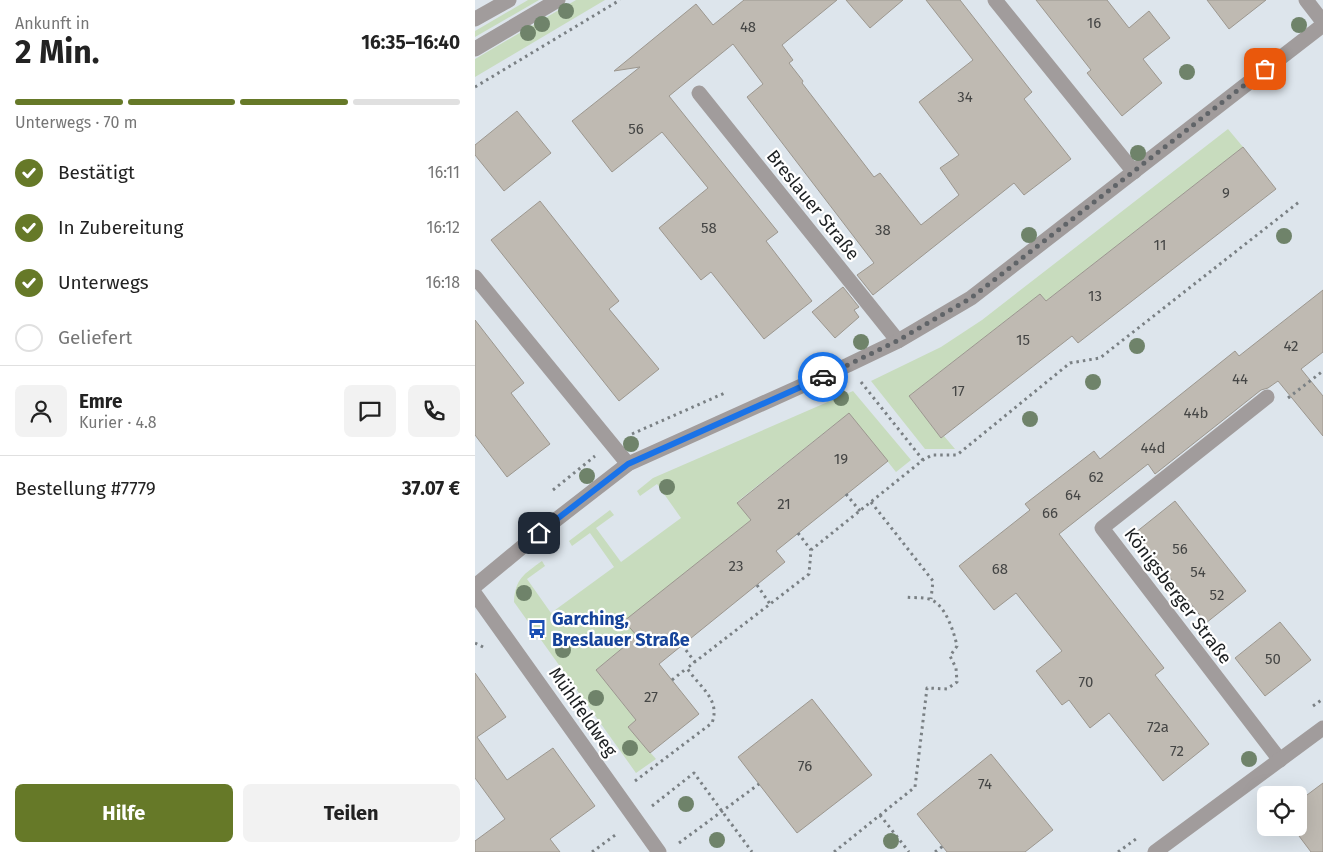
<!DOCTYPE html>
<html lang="de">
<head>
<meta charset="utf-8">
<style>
  :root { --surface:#fff; --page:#f2f2f2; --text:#222; --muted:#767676; --line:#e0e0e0; --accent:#667928 }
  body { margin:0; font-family:"Fira Sans",sans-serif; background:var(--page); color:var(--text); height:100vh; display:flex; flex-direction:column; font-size:19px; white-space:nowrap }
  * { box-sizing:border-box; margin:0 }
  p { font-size:16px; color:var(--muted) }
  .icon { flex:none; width:28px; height:28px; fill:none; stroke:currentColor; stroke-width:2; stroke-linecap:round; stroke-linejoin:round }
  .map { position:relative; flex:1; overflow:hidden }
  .drawer { display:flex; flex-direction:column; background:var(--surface); width:475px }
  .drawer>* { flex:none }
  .tools { position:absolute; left:782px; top:786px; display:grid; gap:10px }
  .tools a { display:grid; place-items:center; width:50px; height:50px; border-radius:8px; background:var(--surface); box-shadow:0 5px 20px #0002; font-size:25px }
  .pin { position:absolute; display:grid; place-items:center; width:42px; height:42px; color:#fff; margin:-21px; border-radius:10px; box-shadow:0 2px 8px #0006 }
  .courier { position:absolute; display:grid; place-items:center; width:50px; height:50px; margin:-25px; border:4px solid #1a73e8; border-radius:50%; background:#fff; color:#222; box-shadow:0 1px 6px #0007 }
  .head em { font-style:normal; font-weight:700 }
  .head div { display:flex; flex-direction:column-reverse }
  .head { display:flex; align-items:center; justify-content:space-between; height:85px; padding:0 15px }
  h1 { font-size:32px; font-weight:700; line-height:38px }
  .bar { display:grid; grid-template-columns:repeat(4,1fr); gap:8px 5px; align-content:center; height:60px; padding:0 15px }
  .bar i { height:6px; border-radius:4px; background:var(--line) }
  .bar .active { background:var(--accent) }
  .bar p { grid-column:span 4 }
  .line { display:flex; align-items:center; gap:12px; padding:0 15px; border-top:1px solid var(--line) }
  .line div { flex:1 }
  .round { display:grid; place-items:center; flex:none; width:52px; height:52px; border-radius:8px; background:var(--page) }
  ol { padding:0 15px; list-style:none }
  li { display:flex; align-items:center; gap:15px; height:55px }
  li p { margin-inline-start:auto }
  li .icon { padding:5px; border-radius:50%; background:var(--accent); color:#fff; stroke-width:4 }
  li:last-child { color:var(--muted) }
  li i { width:28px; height:28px; border:2px solid var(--line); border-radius:50% }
  .action { display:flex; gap:10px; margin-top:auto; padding:10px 15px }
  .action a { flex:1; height:58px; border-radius:8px; background:var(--accent); color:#fff; font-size:20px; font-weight:700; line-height:58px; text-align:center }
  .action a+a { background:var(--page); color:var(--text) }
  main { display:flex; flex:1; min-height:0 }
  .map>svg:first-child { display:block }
</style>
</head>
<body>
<main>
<section class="drawer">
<div class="head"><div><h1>2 Min.</h1><p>Ankunft in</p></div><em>16:35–16:40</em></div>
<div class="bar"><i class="active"></i><i class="active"></i><i class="active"></i><i></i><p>Unterwegs · 70 m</p></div>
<ol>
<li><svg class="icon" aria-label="check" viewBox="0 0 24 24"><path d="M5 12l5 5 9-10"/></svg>Bestätigt<p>16:11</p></li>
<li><svg class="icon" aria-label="check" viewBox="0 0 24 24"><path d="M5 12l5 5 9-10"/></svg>In Zubereitung<p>16:12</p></li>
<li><svg class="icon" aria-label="check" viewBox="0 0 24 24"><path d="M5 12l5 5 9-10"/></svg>Unterwegs<p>16:18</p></li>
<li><i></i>Geliefert</li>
</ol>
<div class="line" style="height:90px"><a class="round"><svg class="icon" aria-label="person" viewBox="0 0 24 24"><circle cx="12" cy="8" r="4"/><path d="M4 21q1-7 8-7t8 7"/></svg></a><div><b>Emre</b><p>Kurier · 4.8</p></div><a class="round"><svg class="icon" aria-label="chat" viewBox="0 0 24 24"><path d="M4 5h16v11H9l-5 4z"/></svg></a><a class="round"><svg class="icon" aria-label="phone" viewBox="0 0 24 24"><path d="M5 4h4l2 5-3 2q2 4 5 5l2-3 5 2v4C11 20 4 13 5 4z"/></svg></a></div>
<div class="line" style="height:65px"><div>Bestellung #7779</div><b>37.07 €</b></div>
<div class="action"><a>Hilfe</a><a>Teilen</a></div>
</section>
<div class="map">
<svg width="848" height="852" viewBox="0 0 848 852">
  <rect width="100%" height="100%" fill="#dde5ec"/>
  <g fill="#c8dcbe">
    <path d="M53,0H64L0,37V31Z"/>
    <path d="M101,0H130L0,77V59Z"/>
    <path d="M753,129L768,147L571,301L565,294L434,396L466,438L469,436L480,449H450L396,381L466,347L507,320Z"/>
    <path d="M378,391L436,460L421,472L374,413L262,502L276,520L150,621L162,636L121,670L161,720L153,727L181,759L161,773L39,602C40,579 49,574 67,561L70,566L52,579L76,613L139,567L115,533L97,546L94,541L135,510L139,515L121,528L146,562L206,518L182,484L165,496L162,491L178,478Z"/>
  </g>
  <g fill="#bfbab2" stroke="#9c978f">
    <path d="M269,0H362L307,45L318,60L314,63L328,81L327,83L399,177L405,173L446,225L484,195L465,168L484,155L444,102L498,60L451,0H485L557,92L549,99L596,159L549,195L539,183L398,295L382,275L399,263L272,97L288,84L258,44L194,96L303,232L291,241L337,301L289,339L236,272L226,280L184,228L233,188L187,132L137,172L97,121L165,67L139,71L221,4L238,25Z"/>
    <path d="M371,0H428L395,28Z"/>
    <path d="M561,0H632L654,28L674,11L695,38L668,59L687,83L647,116L612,73L616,70Z"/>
    <path d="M732,0H791L754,29Z"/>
    <path d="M42,111L76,153L29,191L0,155V145Z"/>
    <path d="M768,147L801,189L603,343L597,336L466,438L434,396L565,294L571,301Z"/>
    <path d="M65,201L144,301L134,309L184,369L144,401L16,240Z"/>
    <path d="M368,287L384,307L379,310L384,317L360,338L337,312Z"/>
    <path d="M848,290V352L826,369L848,396V436L803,381L793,388L786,390L680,474L673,464L584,534L689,668L680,675L734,744L688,781L634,713L615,728L594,700L587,705L561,671L587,651L541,593L519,610L484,566L555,510L550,504L619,451L625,459L760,351L764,356Z"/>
    <path d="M0,320L49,383L36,393L75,444L32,477L0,435Z"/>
    <path d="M374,413L413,461L301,551L310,562L184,664L224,714L175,753L153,727L161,720L121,670L162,636L149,621L276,520L262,503Z"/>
    <path d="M700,501L771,591L731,623L660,533Z"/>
    <path d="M805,622L836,660L790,696L760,658Z"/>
    <path d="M0,673L31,717L2,737L32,780L78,748L120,806L75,839L85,852H0V841L30,819L0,778Z"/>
    <path d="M337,699L397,775L322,833L263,757Z"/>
    <path d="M516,754L578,830L550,852H472L442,814Z"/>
    <path d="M848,783V852H836L824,836V801Z"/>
  </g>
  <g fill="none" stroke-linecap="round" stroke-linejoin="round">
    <g stroke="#7a8084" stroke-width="3" stroke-dasharray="2.5 4" stroke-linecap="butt">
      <path d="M0,87L145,0"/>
      <path d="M386,382L448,460"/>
      <path d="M813,398L848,371"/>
      <path d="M157,434L252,392"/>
      <path d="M78,490L120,456"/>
      <path d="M371,494L385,511"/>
      <path d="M396,502L458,581L456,599"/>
      <path d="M323,533L336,550"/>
      <path d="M282,585L295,604"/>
      <path d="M0,643L10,648"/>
      <path d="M207,645L220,662"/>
      <path d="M197,680L212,668"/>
      <path d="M838,706L848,699"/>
      <path d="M160,781L237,723C246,699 224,687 212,668L334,574L336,550L448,460L457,455H482L595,363L625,358L824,202"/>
      <path d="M177,806L219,773L277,852"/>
      <path d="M405,815L434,852"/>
      <path d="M204,843L284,784"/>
      <path d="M117,852L143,833"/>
      <path d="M359,852L440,787L452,688L472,689L482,682L481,668L475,656L482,646C479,632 470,603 454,599C446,597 437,598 430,597"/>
      <path d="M460,852L468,846"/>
      <path d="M643,852L661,839"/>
    </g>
    <g stroke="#a19c9c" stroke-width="15">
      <path d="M520,0L659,172"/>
      <path d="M831,0L848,22"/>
      <path d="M0,19L34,0"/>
      <path d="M0,49L83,0"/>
      <path d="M224,93L423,341"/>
      <path d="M0,277L153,464"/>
      <path d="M792,397L627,528L805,760"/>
      <path d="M0,586L64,533L153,464L373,365L423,341L496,298L848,25"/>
      <path d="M0,594L184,852"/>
      <path d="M680,852L848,728"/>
    </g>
  </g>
  <g fill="#6f836a">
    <circle cx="91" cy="11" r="8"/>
    <circle cx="67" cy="24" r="8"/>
    <circle cx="824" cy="25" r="8"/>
    <circle cx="53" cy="33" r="8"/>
    <circle cx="712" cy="72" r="8"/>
    <circle cx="663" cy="153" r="8"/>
    <circle cx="554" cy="235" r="8"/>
    <circle cx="809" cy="236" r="8"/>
    <circle cx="386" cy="342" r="8"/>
    <circle cx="662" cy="346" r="8"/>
    <circle cx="618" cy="382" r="8"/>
    <circle cx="366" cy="398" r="8"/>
    <circle cx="555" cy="419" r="8"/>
    <circle cx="156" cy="444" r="8"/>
    <circle cx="112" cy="476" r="8"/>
    <circle cx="192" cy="487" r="8"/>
    <circle cx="49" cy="593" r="8"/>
    <circle cx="88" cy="650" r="8"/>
    <circle cx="121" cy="698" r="8"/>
    <circle cx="155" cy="748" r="8"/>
    <circle cx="774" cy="759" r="8"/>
    <circle cx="211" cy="804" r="8"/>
    <circle cx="242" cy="840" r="8"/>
    <circle cx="416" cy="841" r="8"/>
  </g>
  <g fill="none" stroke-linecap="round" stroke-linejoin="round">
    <path stroke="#606468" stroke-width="5" stroke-dasharray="0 9" d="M348,377L422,341L496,298L790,69"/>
    <path stroke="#1a73e8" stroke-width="6" d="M64,533L153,464L348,377"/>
  </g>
  <defs>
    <g id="bus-bare" transform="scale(1.5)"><path d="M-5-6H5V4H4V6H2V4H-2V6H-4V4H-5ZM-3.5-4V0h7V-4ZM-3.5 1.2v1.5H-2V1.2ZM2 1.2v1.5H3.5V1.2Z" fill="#1a4fb4" stroke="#fff" stroke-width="2.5" paint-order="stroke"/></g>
  </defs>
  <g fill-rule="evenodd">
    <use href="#bus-bare" x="62" y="629"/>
  </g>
  <g text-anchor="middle" stroke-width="4.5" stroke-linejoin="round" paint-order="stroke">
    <g font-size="15" fill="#454645">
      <text x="619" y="28">16</text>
      <text x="273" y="32">48</text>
      <text x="490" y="102">34</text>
      <text x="161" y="134">56</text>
      <text x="751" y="198">9</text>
      <text x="234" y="233">58</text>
      <text x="408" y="235">38</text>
      <text x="685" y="250">11</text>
      <text x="620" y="301">13</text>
      <text x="548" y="345">15</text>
      <text x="816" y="351">42</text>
      <text x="765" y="384">44</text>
      <text x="483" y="396">17</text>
      <text x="721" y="418">44b</text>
      <text x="678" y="453">44d</text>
      <text x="366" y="464">19</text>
      <text x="621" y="482">62</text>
      <text x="598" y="500">64</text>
      <text x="309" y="509">21</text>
      <text x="575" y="518">66</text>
      <text x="705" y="554">56</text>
      <text x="261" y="571">23</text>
      <text x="525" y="574">68</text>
      <text x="723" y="577">54</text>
      <text x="742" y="600">52</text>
      <text x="798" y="664">50</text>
      <text x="611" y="687">70</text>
      <text x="176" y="702">27</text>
      <text x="683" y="732">72a</text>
      <text x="702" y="756">72</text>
      <text x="330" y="771">76</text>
      <text x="510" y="789">74</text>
    </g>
    <g font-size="18" fill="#1c1f21" stroke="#fff">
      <text transform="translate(338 205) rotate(51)" y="6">Breslauer Straße</text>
      <text transform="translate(703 596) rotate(53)" y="6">Königsberger Straße</text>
      <text transform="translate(108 712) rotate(55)" y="6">Mühlfeldweg</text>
    </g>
    <g font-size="18" font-weight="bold" fill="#164399" stroke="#fff" text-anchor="start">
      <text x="77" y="625">Garching,<tspan x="77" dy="21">Breslauer Straße</tspan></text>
    </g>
  </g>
</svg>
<div class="tools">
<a><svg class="icon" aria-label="locate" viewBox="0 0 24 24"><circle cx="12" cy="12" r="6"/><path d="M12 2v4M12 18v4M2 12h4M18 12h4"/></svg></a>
</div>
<div class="pin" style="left:790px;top:69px;background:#ea580c"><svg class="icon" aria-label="bag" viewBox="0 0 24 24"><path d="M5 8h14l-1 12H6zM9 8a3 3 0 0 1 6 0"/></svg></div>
<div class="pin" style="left:64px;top:533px;background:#1f2937"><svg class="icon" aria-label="home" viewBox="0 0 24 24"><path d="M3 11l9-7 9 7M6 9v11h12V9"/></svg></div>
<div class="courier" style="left:348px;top:377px"><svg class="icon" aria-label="car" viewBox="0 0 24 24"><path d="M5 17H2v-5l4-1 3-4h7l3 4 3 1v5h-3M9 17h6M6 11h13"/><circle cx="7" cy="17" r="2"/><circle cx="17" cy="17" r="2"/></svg></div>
</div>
</main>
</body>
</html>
